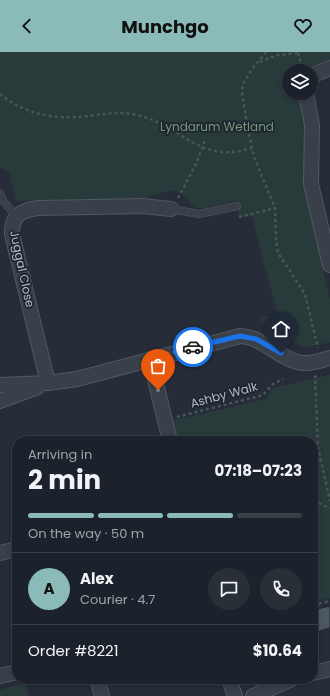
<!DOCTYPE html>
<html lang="en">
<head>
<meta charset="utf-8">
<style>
  :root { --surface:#1c222b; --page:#292f37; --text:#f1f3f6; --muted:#a0a4a9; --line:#3a3f47; --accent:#8bbbb9 }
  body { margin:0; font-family:Poppins,sans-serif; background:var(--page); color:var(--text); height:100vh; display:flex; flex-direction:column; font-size:15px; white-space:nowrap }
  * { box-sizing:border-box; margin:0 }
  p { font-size:13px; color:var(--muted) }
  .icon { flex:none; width:22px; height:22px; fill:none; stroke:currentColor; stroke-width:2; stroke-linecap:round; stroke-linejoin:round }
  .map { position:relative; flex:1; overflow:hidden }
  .drawer { position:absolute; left:12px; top:384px; width:306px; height:248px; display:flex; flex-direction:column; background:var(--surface); border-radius:16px; box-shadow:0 2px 6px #0003,0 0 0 1px var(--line) }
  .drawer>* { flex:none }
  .controls { position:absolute; left:282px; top:12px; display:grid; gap:8px }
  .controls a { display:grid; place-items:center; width:36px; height:36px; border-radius:50%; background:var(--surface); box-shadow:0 2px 6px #0003,0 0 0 1px var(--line); font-size:20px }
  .pin { position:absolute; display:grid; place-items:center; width:34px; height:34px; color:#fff; margin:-41px -17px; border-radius:50% 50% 50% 0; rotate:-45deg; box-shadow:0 0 4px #0007 }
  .pin .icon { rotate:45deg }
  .courier { position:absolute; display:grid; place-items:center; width:40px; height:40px; margin:-20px; border:3px solid #1a73e8; border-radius:50%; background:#fff; color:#222; box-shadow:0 1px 5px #0007 }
  .overview em { font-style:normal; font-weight:700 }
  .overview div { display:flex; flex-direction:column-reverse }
  .overview { display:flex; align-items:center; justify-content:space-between; height:68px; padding:0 16px }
  h1 { font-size:26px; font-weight:700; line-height:30px }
  .bar { display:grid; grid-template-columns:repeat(4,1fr); gap:6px 4px; align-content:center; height:48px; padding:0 16px }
  .bar i { height:5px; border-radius:3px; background:var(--line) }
  .bar .on { background:var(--accent) }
  .bar p { grid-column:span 4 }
  .line { display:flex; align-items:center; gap:10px; padding:0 16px; border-top:1px solid var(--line) }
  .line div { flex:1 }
  .round { display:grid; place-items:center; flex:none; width:42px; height:42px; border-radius:21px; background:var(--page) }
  header { display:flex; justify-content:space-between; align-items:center; height:52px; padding:0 16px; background:var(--accent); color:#111; font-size:18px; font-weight:700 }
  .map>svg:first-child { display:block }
</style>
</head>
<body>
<header><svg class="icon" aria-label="back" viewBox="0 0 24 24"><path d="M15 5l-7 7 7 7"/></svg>Munchgo<svg class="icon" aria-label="heart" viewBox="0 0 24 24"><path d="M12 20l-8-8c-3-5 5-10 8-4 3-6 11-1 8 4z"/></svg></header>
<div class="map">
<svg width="330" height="644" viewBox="0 0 330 644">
  <rect width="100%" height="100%" fill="#262d39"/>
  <g fill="#293a3b">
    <path d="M0,0H330V9L316,13L303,19H289V41H297L303,60L305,78L304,133L330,248V290L305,296L261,271L260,266L277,261L252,164L240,166L236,149L204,156H195L180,140L171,138L143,146L16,149L9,120L0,116Z"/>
    <path d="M330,323V546L313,550V389H176L171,369L266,347L272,336Z"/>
    <path d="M26,630L29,644H0V638Z"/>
  </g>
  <path fill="#4e5864" stroke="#202730" d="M330,554V576L313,581V558Z"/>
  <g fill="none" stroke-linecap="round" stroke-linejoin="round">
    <g stroke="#515861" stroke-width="8">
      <g id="lane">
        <path d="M0,141L4,150L16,164"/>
        <path d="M171,157L199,162L237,154"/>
      </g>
    </g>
    <g stroke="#515861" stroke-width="16">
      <g id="street">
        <path d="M311,24L330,16"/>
        <path d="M306,41L312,73L311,132L330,213"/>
        <path d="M150,307L170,389"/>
        <path d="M48,331L12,182C11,164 21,158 38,156L143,154L171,157"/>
        <path d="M0,333L48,331L77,327L240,284C264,285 280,308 302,311C312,312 321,308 330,306"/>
        <path d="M0,349L38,335"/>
        <path d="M0,501L17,497"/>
        <path d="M313,621L330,617"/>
        <path d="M0,624L17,620"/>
        <path d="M97,627L102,644"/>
        <path d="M229,627L235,644"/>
        <path d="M253,644L292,627"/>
      </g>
    </g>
    <g stroke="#475759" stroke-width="2.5" stroke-dasharray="3 3" stroke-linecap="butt">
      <path d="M266,0L252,17L243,32L242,40L247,72L254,105L275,156L276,189L278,201L305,242L318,296"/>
      <path d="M298,1L302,17"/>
      <path d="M260,10L277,3L298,1"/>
      <path d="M0,42C25,63 57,68 88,64C105,62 119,59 137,63C182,73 199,113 252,96"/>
      <path d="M178,146L196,112L206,86"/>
      <path d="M239,165L275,156"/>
      <path d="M317,324L315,325L318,395L330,449"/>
      <path d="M177,365L263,343L273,332L283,327"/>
      <path d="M313,427L321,407"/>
      <path d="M313,449L330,456"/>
      <path d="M313,553L330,549"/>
    </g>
    <use href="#lane" stroke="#39404a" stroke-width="7"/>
    <use href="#street" stroke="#39404a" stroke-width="14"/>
  </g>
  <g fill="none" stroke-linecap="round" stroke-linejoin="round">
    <path stroke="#838994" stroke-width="4" stroke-dasharray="0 7.2" d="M158,338L150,307L193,295"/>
    <path stroke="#1a73e8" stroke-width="5" d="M193,295L240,284L256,287L281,301"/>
  </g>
  <g text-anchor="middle" stroke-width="3.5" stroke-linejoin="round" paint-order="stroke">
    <g font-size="12" fill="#75987f" stroke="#1e252e">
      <text x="217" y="79">Lyndarum Wetland</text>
    </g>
    <g font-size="12" fill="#b5bbc5" stroke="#1e252e">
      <text transform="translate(22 217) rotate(78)" y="4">Juggal Close</text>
      <text transform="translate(224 343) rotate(-15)" y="4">Ashby Walk</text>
    </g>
  </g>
</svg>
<div class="controls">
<a><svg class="icon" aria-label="layers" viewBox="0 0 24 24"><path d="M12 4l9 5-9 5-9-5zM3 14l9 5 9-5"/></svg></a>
</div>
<div class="pin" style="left:158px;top:338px;background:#ea580c"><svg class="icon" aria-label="bag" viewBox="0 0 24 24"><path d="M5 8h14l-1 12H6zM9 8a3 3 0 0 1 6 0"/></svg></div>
<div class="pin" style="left:281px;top:301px;background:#1f2937"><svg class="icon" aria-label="home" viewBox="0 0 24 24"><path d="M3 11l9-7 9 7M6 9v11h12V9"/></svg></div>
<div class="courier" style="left:193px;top:295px"><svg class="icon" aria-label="car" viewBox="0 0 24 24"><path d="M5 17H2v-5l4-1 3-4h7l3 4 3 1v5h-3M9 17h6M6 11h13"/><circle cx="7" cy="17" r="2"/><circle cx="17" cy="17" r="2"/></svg></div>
<section class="drawer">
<div class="overview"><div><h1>2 min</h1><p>Arriving in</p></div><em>07:18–07:23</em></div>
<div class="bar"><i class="on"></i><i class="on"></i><i class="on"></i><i></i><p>On the way · 50 m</p></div>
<div class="line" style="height:72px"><b class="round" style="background:var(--accent);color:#111">A</b><div><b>Alex</b><p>Courier · 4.7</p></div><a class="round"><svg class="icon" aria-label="chat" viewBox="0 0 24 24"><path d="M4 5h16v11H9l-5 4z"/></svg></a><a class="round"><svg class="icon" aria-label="phone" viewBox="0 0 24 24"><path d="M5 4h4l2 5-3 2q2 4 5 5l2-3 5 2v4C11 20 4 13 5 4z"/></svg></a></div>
<div class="line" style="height:52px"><div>Order #8221</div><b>$10.64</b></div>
</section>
</div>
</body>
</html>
